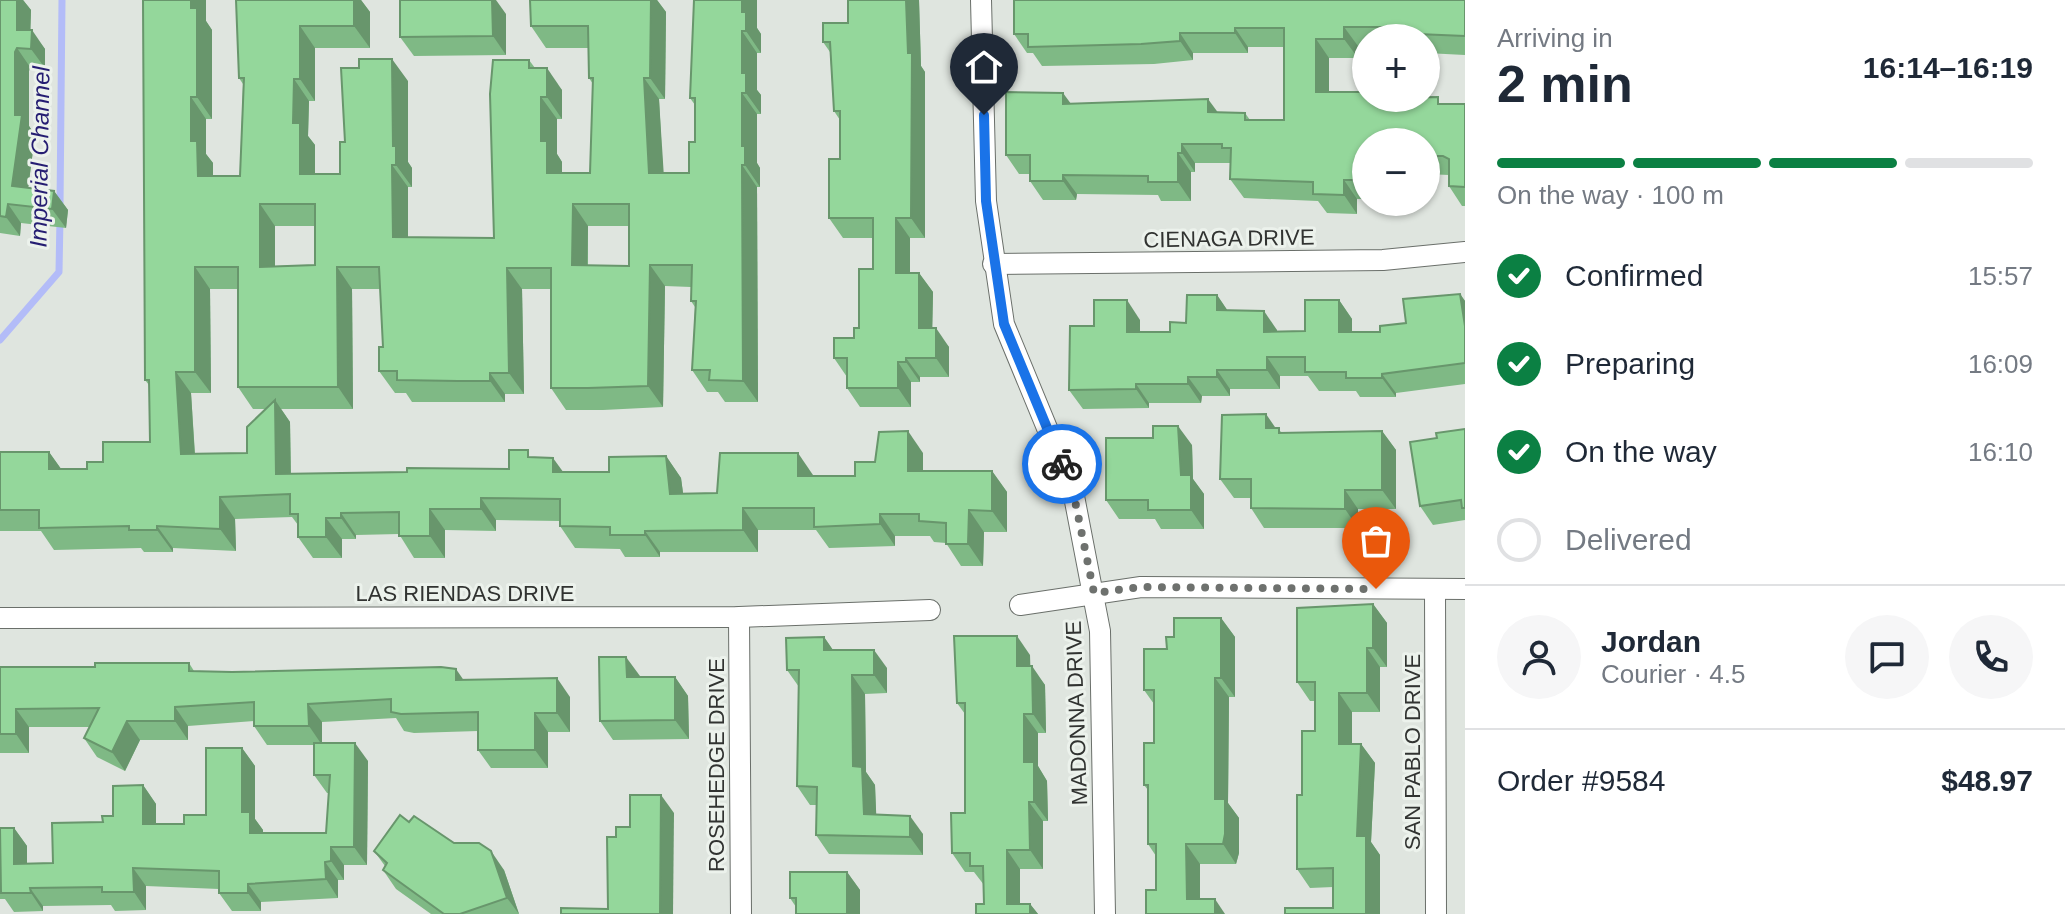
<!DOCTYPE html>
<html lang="en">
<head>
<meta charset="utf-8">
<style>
  :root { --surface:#fff; --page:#f6f6f7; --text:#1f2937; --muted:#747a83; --line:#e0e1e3; --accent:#0b8043 }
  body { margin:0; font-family:Arial,sans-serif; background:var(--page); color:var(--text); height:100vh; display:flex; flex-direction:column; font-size:30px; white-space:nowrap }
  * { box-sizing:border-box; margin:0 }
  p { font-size:26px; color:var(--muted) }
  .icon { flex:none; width:44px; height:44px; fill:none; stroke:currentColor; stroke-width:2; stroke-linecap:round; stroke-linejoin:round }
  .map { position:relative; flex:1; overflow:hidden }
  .side { display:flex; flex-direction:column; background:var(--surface); width:600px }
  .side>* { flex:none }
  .fabs { position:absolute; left:1352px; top:24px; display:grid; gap:16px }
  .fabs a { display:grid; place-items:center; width:88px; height:88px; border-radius:50%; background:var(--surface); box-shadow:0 2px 6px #0004; font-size:40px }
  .pin { position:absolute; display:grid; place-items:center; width:68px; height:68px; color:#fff; margin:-82px -34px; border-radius:50% 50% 50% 0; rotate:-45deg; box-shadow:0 0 8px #0007 }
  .pin .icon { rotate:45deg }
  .courier { position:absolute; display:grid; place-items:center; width:80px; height:80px; margin:-40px; border:6px solid #1a73e8; border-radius:50%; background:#fff; color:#222; box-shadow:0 2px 10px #0007 }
  .headline em { font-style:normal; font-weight:800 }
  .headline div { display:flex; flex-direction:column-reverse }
  .headline { display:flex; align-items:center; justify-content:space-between; height:136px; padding:0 32px }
  h1 { font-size:52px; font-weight:800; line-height:60px }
  .bar { display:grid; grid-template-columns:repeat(4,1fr); gap:12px 8px; align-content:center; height:96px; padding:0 32px }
  .bar i { height:10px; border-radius:6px; background:var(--line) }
  .bar .current { background:var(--accent) }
  .bar p { grid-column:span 4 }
  .line { display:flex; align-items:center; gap:20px; padding:0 32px; border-top:2px solid var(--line) }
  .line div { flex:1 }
  .round { display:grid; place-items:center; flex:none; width:84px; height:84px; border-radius:42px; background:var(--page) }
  ol { padding:0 32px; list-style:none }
  li { display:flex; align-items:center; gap:24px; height:88px }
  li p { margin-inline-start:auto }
  li .icon { padding:8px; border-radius:50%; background:var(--accent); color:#fff; stroke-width:4 }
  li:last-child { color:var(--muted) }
  li i { width:44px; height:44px; border:4px solid var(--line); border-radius:50% }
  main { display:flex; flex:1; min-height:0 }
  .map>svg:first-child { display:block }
</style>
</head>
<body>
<main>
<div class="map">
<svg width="1465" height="914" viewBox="0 0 1465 914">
  <rect width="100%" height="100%" fill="#dfe5df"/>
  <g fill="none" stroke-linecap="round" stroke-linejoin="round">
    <g stroke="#b3bcf8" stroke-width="7">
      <path d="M60,206L62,0"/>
      <path d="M0,340L59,272L60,218"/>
    </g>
    <g stroke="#6a6f6a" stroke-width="22">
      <g id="minor">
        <path d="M981,0L986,201L1004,324L1073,491L1100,631L1105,914"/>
        <path d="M993,264L1383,260L1465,252"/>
        <path d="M1435,590L1436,914"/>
        <path d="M1020,605L1141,587L1465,589"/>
        <path d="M739,617L741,914"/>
        <path d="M0,618L739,617L930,610"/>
      </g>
    </g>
    <use href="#minor" stroke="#fff" stroke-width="20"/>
  </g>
  <g fill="#7fb985" fill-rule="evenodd">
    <path d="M0,0H23L31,10L30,30L45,49V68L30,67L29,71V126L35,135L28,188L54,191L68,210L66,228L21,223L20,236L0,233Z"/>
    <path d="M143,0H206V21L212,30V119H206V154L213,163V176H240L243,84L239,78L236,0H361L370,12V48H315V101H309L308,136L315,145V174H340L345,142L408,81V162L412,168V187H408V237L494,238L529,60L535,68L562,90V119H557V154L562,162V173H590L593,84L589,78V48H546L531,26L651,0H657L666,12L665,99H659L663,173H689L695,142V105L690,98L694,0H757V28L761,34V53H757V90L761,95V114H757V163L760,168V187H757L758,402H725L718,392H707L692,370L695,307L691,301V287L665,286L663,407L603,410H566L551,388V289H522L524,394H505V402H412L406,393H395L379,371L383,347L380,289H352L353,409H281L290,422L291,474L407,472L509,469L533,458L563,472H609L666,456L681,478L683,493H717L813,475V476H855L875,462L923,453V471H992L1007,492V532H984L983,566H961L946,543L934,542L930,536H895V546L829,548L816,530H758V552H660V557H625L620,549L575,548L560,526V521L496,520V531L445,530V558H414L399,534L356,535V539H342V558H313L298,537V525L292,517L235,519L236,551L173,548V552H144L141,548L54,550L41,531H0V452H49L61,469H87L150,442L149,385L145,380ZM275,226H315V265L275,266ZM588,226H629V266H588ZM210,289H238V387L253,409H265L247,453L195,454L191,393H211Z"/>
    <path d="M848,0H919L921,66L925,72V238H910V273H919L933,292L932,328L949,347V377H920V382H911V407H860L847,388V377L834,358L854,338L859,328L873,269V238H843L829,218L840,159V120L834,111L830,52L823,42L848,23Z"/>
    <path d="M1465,0V55L1426,53V38H1366V46H1358V58H1329V92L1442,104H1465V206H1462L1449,186V175L1426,174V142H1366V199H1357V214L1327,213L1318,201L1244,198L1230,179L1231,163H1195V172H1191V201H1161L1158,195L1077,194L1076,200H1043L1030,181V174H1019L1006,155L1071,103L1218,113H1245L1250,120H1284V47H1248V53H1193V60L1154,64L1042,66L1033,53H1027L1014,34Z"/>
    <path d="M506,14V55L414,56L400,37Z"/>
    <path d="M1460,294L1465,301V384L1396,393V397H1360L1356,391H1319L1308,376H1280V389H1230V396H1202L1201,403H1149V408L1083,409L1069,390L1094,326L1140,320V332H1170L1186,323L1217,295L1227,310L1277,330V332L1305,331L1339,300L1352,319V332H1380L1406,323Z"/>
    <path d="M1275,428L1283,433L1382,431L1396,450V509H1358V528H1264L1251,508V498H1234L1220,479Z"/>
    <path d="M1465,429V520L1433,525L1420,506L1437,438Z"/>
    <path d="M1192,445L1193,479L1204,494V529H1161L1155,519H1119L1106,500Z"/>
    <path d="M1373,604L1387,623V667H1380V712H1352V744H1361L1375,763L1371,842L1380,855L1333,908V887L1310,888L1297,869L1302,795L1315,731V701H1310L1297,682Z"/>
    <path d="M1221,618L1235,637V697H1229L1228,803L1239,818V853L1236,864H1200V899L1225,914L1156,890V856L1148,844V790L1144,785L1154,743V704L1144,690L1174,637Z"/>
    <path d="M824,637L833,650L887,668V693L865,694L866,772L875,785L876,815L923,834V855L829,854L816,835L817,805H810L797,786L799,687L787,670Z"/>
    <path d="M1030,655V666L1045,685L1046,733H1038V766L1047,781L1048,821H1043V869H1020V904H1030L1038,914H976L984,904V885L974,872H965L952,853L965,813V714L957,703Z"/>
    <path d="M189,663L194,671L463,680L570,697V732H548V768H491L478,750V731L414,733L404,731L396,718L322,722V743L368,761L367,865H344V880H338V898L261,902V911H232L219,893V889L146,886V910L115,911L111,905L43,906V911L14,912L5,899H0V828H14L27,846V863H53L103,822L113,816L143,785L156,804V824H184L206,815L242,748L255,766V819L263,830V833H326L329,793H327L314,775V745H267L254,726V721L188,726V740H140L125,771L97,757L84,738L90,727H29V753H0V667H95Z"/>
    <path d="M640,676V677H675L688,696L689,739L613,740L600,721Z"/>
    <path d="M409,822L454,843L504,870L519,914H431L396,889L383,870L385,866L374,851Z"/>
    <path d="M847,872L860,890V914L796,907L790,898Z"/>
  </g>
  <g fill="#68966c">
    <path d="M15,0H23L31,10L30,49L17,30Z"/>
    <path d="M191,0H206V21L212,30V119L197,97Z"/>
    <path d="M354,0H361L370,12V48L354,26Z"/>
    <path d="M492,0H496L506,14V55L493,36Z"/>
    <path d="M651,0H657L666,12L665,99L650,78Z"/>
    <path d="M742,0H757V28L761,34V53L746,31L742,12Z"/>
    <path d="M906,0H919L921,66L925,72V238L911,218Z"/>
    <path d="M300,26L315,48V101L300,79Z"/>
    <path d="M1344,27L1358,46V58L1344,39Z"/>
    <path d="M1235,28L1248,47V53L1235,33Z"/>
    <path d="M32,30L45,49V68L31,49Z"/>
    <path d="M742,31L757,53V90L761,95V114L746,93L742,73Z"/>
    <path d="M1180,33L1193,53V60L1180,41Z"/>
    <path d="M1316,39L1329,58V111L1316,92Z"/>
    <path d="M17,48L30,67L29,71V126L35,135L26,205L12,186L15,115V52Z"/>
    <path d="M392,59L408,81V162L412,168V187L396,165L393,146Z"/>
    <path d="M547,68L562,90V119L547,97Z"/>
    <path d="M644,78L659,99L665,194L649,173Z"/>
    <path d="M294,79L309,101L308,136L315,145V196L300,174L293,123Z"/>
    <path d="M742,93L757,114V163L760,168V187L745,165L742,146Z"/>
    <path d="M1063,93L1077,112L1063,104Z"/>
    <path d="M191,97L206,119V154L213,163V198L198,176L191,141Z"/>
    <path d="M541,97L557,119V154L562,162V195L547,173L541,141Z"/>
    <path d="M1208,99L1222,118L1208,112Z"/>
    <path d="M1182,144L1195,163V172L1182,153Z"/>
    <path d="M1178,153L1191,172V201L1178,182Z"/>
    <path d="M392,165L408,187V259L393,237Z"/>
    <path d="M742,165L757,187L758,402L743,381Z"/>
    <path d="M1063,175L1077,194L1076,200L1063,181Z"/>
    <path d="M1344,180L1357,199V214L1344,195Z"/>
    <path d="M54,191L68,210L66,228L52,209Z"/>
    <path d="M8,204L21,223L20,236L6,217Z"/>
    <path d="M260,204L275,226V288L260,267Z"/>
    <path d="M573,204L588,226L587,287L572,265Z"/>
    <path d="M896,218L910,238V292L896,273Z"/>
    <path d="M650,265L665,286L663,407L648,386Z"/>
    <path d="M195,267L210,289L211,393L195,372Z"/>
    <path d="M337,267L352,289L353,409L338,387Z"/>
    <path d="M507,268L522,289L524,394L509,373Z"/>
    <path d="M919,273L933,292L932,347L919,328Z"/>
    <path d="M1460,294L1465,301V326Z"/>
    <path d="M1217,295L1230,314L1217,310Z"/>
    <path d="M1127,300L1140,320V351L1127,332Z"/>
    <path d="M1339,300L1352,319V351L1339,332Z"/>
    <path d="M1264,311L1277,330L1278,351L1264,332Z"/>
    <path d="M936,328L949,347V377L936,358Z"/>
    <path d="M1267,357L1280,376V389L1267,370Z"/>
    <path d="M906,358L920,377V382L906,362Z"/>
    <path d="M898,362L911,382V407L898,388Z"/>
    <path d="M1217,370L1230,389V396L1217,377Z"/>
    <path d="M176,372L191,393L196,475L181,454Z"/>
    <path d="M490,373L505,394V402L490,381Z"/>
    <path d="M1382,374L1396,393V397L1382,378Z"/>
    <path d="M1188,377L1202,396L1201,403L1188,384Z"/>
    <path d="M1136,384L1149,403V408L1136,389Z"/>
    <path d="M275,400L290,422L291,495L276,474Z"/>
    <path d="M1266,414L1279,433L1266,428Z"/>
    <path d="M1178,426L1192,445L1193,479L1204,494V529L1191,510L1181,475Z"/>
    <path d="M908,431L923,453V493L908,471Z"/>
    <path d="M1382,431L1396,450V509L1382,490Z"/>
    <path d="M49,452L64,473L49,469Z"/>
    <path d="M798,453L813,475V498L798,476Z"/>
    <path d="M666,456L681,478L686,515L670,494Z"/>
    <path d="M553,458L569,480L553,472Z"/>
    <path d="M992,471L1007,492V532L992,511Z"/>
    <path d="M1345,490L1358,509V528L1345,509Z"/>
    <path d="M220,497L235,519L236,551L220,529Z"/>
    <path d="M481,498L496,520V531L481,509Z"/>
    <path d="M743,508L758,530V552L743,530Z"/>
    <path d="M430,509L445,530V558L430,536Z"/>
    <path d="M969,510L984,532L983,566L968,544Z"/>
    <path d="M341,513L356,535V539L341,518Z"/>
    <path d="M880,514L895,536V546L880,524Z"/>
    <path d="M326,518L342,539V558L326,537Z"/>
    <path d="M157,526L173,548V552L157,530Z"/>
    <path d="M645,531L660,552V557L645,535Z"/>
    <path d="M1373,604L1387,623V667L1373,648Z"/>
    <path d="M1221,618L1235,637V697L1221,678Z"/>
    <path d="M1017,636L1030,655L1031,685L1017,666Z"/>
    <path d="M824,637L837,656L824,650Z"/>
    <path d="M1367,648L1380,667V712L1367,693Z"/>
    <path d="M874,650L887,668V693L874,675Z"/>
    <path d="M626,657L640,676V697L627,677Z"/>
    <path d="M1032,666L1045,685L1046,733L1033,714Z"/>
    <path d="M456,669L469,688L456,680Z"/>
    <path d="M852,675L865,694L866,772L875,785L877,833L864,814L853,766Z"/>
    <path d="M675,677L688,696L689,739L675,720Z"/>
    <path d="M557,678L570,697V732L557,713Z"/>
    <path d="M1215,678L1229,697L1228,803L1239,818V853L1236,864L1223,844L1215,799Z"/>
    <path d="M1339,693L1352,712V763L1339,744Z"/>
    <path d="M308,704L322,722V745L309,726Z"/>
    <path d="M175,707L188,726V740L175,721Z"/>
    <path d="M16,709L29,727V753L16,734Z"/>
    <path d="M535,713L548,732V768L535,750Z"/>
    <path d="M1024,714L1038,733V766L1047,781L1048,821L1034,802L1024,762Z"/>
    <path d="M127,721L140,740L125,771L112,752Z"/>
    <path d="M355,743L368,761L367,865L354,847Z"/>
    <path d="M1361,744L1375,763L1371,842L1380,855V914H1366L1357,836Z"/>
    <path d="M242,748L255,766V819L263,830V851L250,833L242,812Z"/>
    <path d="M143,785L156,804V843L143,824Z"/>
    <path d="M661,795L674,813L673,914H660Z"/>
    <path d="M1029,802L1043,821V869L1030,850Z"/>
    <path d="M910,816L923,834V855L910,837Z"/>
    <path d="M14,828L27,846V882L14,864Z"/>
    <path d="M1186,844L1200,864V914L1187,899Z"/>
    <path d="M331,847L344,865V880L331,861Z"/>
    <path d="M1007,850L1020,869V914L1007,904Z"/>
    <path d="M491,851L504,870L519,914L507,898Z"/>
    <path d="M325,862L338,880V898L326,879Z"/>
    <path d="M133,868L146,886V910L134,892Z"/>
    <path d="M847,872L860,890V914H847Z"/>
    <path d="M248,884L261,902V911L248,893Z"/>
    <path d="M30,888L43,906V911L31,893Z"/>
    <path d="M1215,899L1225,914H1215Z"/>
    <path d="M1030,904L1038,914H1030Z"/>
  </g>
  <g fill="#94d79b" stroke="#68966c" stroke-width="2" fill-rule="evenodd">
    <path d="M0,0H17V30H32L31,49L17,48L15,52V115H22L12,186L54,191L52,209L8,204L6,217L0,216Z"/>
    <path d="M143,0H191V8H197V97H191V141H197L198,176H240L244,78H239L236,0H354V26H300V79H294L293,123H300V174H340V142H345L341,68H359V59H392L393,146H396V165H392L393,237L494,238L490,94L493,60H529V68H547V97H541V141H547V173H590L593,78H589L588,26H531L530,0H651L650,78H644L649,173H689V142H695V98H690L694,0H742V12H746V31H742V73H746V93H742V146H745V165H742L743,381L709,380L710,370H692L696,301H691L692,265H650L648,386L588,388H551V268H507L509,373H490V381H458L397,380V371H379V347H383L379,267H337L338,387H238V267H195V372H176L181,454L247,453V427L275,400L276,474L407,472V468L509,469V450H528V457L553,458V472H609V457L666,456L670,494L717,493L720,453H798V476H855V462H875L879,432L908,431V471H992V511L969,510L968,544H946V523L919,521V514H880V524L814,527V508H743V530L645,531V535H610V527L560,526V499L481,498V509H430V536H399V512L341,513V518H326V537H298V514H290V494L220,497V529L157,526V530H129V526L39,528V510H0V452H49V469H87V462H103V442H150L149,380H145ZM260,204H315V265L260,267ZM573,204H629V266L572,265Z"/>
    <path d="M400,0H492L493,36L400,37Z"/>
    <path d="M848,0H906L908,53H912L911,218H896V273H919V328H936V358H906V362H898V388H847V358H834V338H854V328H859V269H873V218H829V159H840V111H834L830,42H823V23H848Z"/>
    <path d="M1014,0H1465V36L1394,33V27H1344V39H1316V92H1366V98L1438,97V104H1465V187L1449,186V159L1443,156H1426V142H1366V180H1344V195L1313,194V182L1230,179L1231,148H1222V144H1182V153H1178V182H1148V176L1063,175V181H1030V155H1006V92L1063,93V104L1208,99V112L1245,113V120H1284V28H1235V33H1180V41L1141,44L1028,47V34H1014Z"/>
    <path d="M1460,294L1465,326V363L1382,374V378H1346V372H1305V357H1267V370H1217V377H1188V384H1136V389L1069,390L1070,326H1094V300H1127V332H1170V322L1186,323L1187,295H1217V310L1264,311V332L1305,331V300H1339V332H1380V326L1406,323L1403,299Z"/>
    <path d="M1266,414V428H1279V433L1382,431V490H1345V509L1251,508V479H1220L1222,415Z"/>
    <path d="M1153,426H1178L1181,475H1191V510H1148V500H1106V438H1153Z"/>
    <path d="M1465,429V508H1462L1461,500L1420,506L1410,442L1437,438L1436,433Z"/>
    <path d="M1373,604V648H1367V693H1339V744H1361L1357,836H1366V914H1285V908H1333V868L1297,869V795H1302V731H1315V682H1297V608Z"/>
    <path d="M1174,618H1221V678H1215V799H1225V834L1223,844H1186L1187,899H1215V914H1146V890H1156V844H1148V785H1144V743H1154V690H1144V649H1167L1166,637H1174Z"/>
    <path d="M954,636H1017V666H1032L1033,714H1024V762H1034V802H1029L1030,850H1007V904H1030V914H976V904H984L983,866H970V853H952L951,813H965V703H957Z"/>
    <path d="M824,637V650H874V675H852L853,766L862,767L864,814L910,816V837L816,835L817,787L797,786L799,670H787L786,638Z"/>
    <path d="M599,657H626L627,677H675V720L600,721Z"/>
    <path d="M95,663H189V671L232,672L441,667L456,669V680L557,678V713H535V750H478V712L401,714L391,712V699L308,704L309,726H254V702L175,707V721H127L112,752L84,738L99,708L16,709V734H0V667H95Z"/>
    <path d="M314,743H355L354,847H331V861L325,862L326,879L248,884V893H219V871L133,868L134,892H102V887L30,888L31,893H1L0,828H14V864L53,863L52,823L103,822L102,816H113V786L143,785V824H184V815H206V748H242V812H250V833H326L330,775H314Z"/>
    <path d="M630,795H661L660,914H561V908L608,909L607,837H616V827H630Z"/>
    <path d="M400,815L409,822L414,816L454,843H479L491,851L507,898L460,914H444L383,870L387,863L374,851Z"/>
    <path d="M790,872H847V914H796V898H790Z"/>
  </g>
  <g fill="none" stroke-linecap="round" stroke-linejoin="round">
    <path stroke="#6e716e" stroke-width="8" stroke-dasharray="0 14.4" d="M1062,464L1073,491L1094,593L1141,587L1376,589"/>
    <path stroke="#1a73e8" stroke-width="10" d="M984,115L986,201L1004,324L1062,464"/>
  </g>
  <g text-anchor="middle" stroke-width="6" stroke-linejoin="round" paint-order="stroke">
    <g font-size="22" fill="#313331" stroke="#ecf2ec">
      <text transform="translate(1229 238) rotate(-1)" y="8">CIENAGA DRIVE</text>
      <text x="465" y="601">LAS RIENDAS DRIVE</text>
      <text transform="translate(1076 713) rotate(-92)" y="8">MADONNA DRIVE</text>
      <text transform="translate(1412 752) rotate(-90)" y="8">SAN PABLO DRIVE</text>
      <text transform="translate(716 765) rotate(-90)" y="8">ROSEHEDGE DRIVE</text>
    </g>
    <g font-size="24" font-style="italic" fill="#251d72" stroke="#ecf2ec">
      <text transform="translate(40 157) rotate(-89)" y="8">Imperial Channel</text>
    </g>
  </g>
</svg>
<div class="fabs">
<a>+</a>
<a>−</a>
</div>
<div class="pin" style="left:1376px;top:589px;background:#ea580c"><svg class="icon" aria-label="bag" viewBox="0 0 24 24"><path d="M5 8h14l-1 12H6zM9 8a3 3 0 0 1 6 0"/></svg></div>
<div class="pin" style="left:984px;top:115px;background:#1f2937"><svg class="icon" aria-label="home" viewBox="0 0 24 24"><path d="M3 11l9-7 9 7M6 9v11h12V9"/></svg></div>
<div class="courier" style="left:1062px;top:464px"><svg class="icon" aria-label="bike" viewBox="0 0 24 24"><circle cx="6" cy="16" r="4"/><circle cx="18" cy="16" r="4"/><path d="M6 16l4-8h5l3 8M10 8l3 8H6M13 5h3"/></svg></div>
</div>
<section class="side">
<div class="headline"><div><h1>2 min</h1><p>Arriving in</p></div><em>16:14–16:19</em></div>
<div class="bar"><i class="current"></i><i class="current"></i><i class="current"></i><i></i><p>On the way · 100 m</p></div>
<ol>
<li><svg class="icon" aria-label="check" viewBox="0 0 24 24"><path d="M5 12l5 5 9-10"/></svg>Confirmed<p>15:57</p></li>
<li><svg class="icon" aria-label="check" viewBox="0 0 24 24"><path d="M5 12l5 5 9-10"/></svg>Preparing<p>16:09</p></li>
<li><svg class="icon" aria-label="check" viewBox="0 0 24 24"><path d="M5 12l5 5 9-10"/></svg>On the way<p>16:10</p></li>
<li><i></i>Delivered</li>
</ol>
<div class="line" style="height:144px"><a class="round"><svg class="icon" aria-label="person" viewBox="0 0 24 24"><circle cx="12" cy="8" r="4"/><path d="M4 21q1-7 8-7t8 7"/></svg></a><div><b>Jordan</b><p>Courier · 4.5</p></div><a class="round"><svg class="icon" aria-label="chat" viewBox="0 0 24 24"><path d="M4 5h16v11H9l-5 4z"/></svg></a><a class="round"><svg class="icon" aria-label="phone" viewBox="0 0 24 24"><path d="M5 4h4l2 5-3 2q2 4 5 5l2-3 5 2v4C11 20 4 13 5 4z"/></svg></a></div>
<div class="line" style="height:104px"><div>Order #9584</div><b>$48.97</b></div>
</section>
</main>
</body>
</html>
